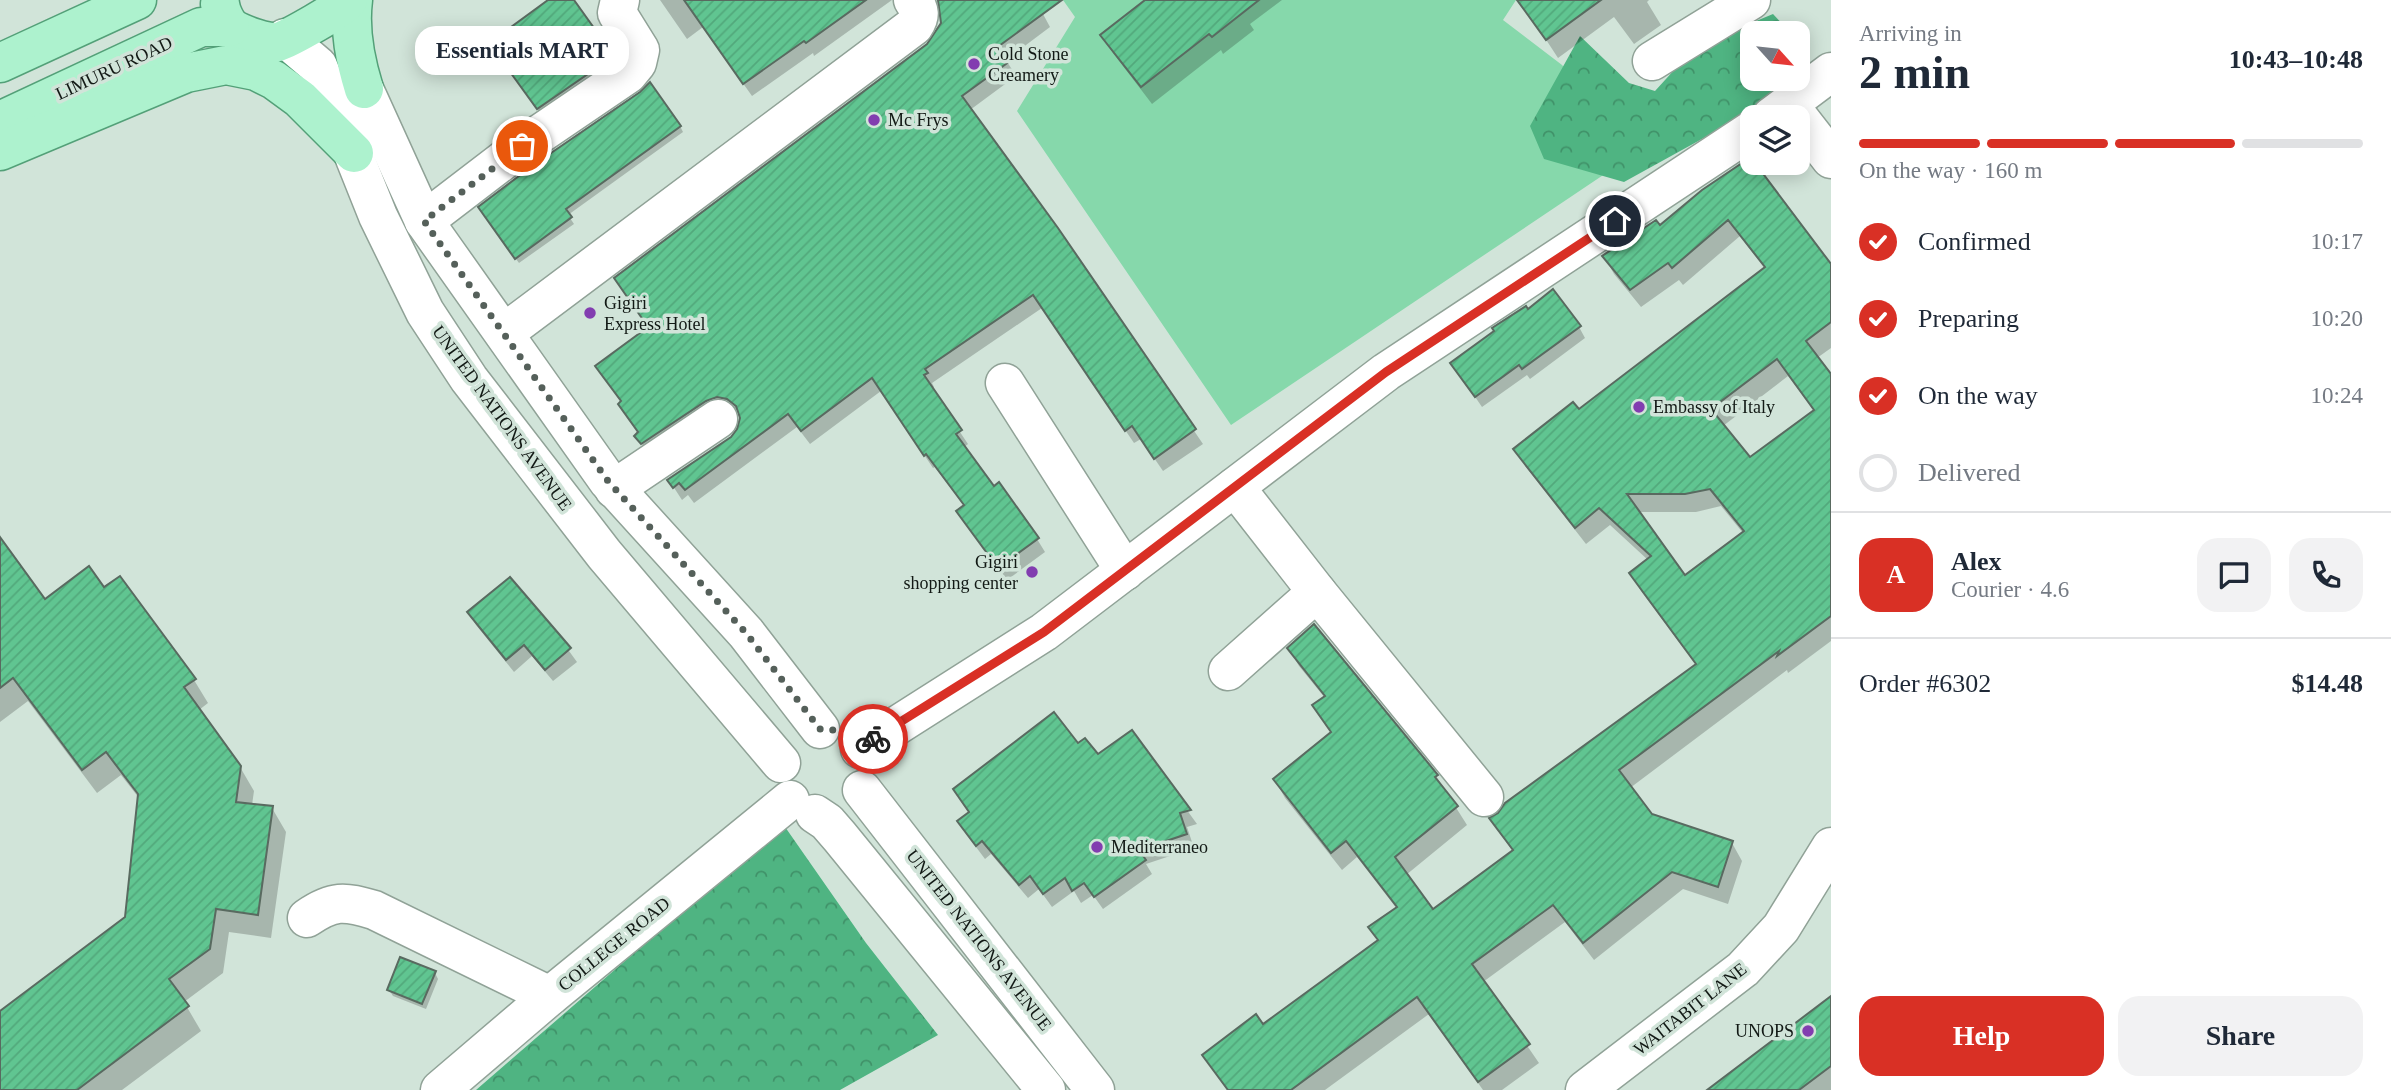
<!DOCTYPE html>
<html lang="en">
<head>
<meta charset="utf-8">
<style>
  :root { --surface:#fff; --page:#f2f2f3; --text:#1f2937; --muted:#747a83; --line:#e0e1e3; --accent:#d93025 }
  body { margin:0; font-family:Georgia,serif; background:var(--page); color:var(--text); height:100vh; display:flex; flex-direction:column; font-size:26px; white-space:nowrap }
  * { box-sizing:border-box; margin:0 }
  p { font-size:23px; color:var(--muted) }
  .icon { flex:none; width:38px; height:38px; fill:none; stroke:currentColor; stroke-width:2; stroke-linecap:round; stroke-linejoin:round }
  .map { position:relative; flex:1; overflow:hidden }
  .details { display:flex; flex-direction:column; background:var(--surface); width:560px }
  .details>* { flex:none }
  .needle { width:46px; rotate:117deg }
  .tools { position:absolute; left:1740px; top:21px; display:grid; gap:14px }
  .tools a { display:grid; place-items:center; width:70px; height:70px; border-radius:14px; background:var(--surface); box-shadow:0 4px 18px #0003; font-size:35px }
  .pin { position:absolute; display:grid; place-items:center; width:60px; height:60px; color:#fff; margin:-30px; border:4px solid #fff; border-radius:50%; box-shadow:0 2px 7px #0007 }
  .courier { position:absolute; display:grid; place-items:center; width:70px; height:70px; margin:-35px; border:5px solid #d93025; border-radius:50%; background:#fff; color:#222; box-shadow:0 2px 9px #0007 }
  .bubble { position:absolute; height:49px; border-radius:21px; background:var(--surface); box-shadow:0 4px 18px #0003; font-size:23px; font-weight:600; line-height:49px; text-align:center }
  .head em { font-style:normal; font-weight:600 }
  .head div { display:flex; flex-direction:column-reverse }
  .head { display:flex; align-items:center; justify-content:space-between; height:119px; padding:0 28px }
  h1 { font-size:46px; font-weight:600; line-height:52px }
  .bar { display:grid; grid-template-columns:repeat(4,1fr); gap:10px 7px; align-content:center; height:84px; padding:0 28px }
  .bar i { height:9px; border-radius:5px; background:var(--line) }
  .bar .active { background:var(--accent) }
  .bar p { grid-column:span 4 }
  .line { display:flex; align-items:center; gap:18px; padding:0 28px; border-top:2px solid var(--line) }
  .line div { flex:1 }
  .round { display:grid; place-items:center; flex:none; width:74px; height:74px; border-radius:21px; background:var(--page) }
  ol { padding:0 28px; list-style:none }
  li { display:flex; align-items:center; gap:21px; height:77px }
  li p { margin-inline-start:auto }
  li .icon { padding:7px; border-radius:50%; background:var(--accent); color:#fff; stroke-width:4 }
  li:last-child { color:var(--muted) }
  li i { width:38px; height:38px; border:4px solid var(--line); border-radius:50% }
  .action { display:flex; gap:14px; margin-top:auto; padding:14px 28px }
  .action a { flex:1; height:80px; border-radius:21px; background:var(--accent); color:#fff; font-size:28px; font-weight:600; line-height:80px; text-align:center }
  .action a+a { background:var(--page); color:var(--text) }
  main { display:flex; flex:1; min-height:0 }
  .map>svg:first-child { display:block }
</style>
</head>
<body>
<main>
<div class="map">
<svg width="1831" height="1090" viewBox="0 0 1831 1090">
  <defs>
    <pattern id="forest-crowns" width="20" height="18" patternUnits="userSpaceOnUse" patternTransform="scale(1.75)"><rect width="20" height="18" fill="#4fb482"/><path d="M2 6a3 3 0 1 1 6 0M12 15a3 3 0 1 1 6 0" fill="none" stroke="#409269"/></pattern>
    <pattern id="building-hatch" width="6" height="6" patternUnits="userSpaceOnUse" patternTransform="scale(1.75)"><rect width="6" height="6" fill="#60c591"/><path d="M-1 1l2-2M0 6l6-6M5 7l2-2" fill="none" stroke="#52a97c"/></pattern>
  </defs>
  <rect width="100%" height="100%" fill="#d1e4d9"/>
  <path fill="#86d8ab" d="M1063,0H1516L1503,20L1562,65L1639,151L1231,425L1017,111L1075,17Z"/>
  <g fill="url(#forest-crowns)">
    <path d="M1773,14L1791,33H1752V79H1783L1769,102L1624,182L1544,159L1530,126L1580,36L1629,83L1655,91L1696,46Z"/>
    <path d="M783,824L866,943L938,1035L840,1090H476Z"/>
  </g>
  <g fill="#0003" fill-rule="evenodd">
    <path d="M551,0H572L616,63L541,114L495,49Z"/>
    <path d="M660,0H892L814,56L813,53L752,96L703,27L687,39Z"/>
    <path d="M939,0H1032L1043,14L1050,27L1006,60L1016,76L970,110L1057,229L1203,444L1163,471L1141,439L1134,443L1042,308L932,383L934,387L931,389L968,444L963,448L993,488L1037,539L1045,552L1007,580L959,512L965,507L935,467L933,468L881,391L810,444L797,427L694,503L688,495L682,500L669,480L731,438L740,429L742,416L738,413L724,410L645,449L637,436L639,434L620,404L621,402L597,367L649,328L616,279L928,45L942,23Z"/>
    <path d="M1148,0H1282L1250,24L1254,30L1223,54L1221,50L1152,104L1113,53L1103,36Z"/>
    <path d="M1543,0H1649L1647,2L1661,25L1634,44L1614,17L1558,58L1528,12Z"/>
    <path d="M680,126L683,132L568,215L574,224L519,263L483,214Z"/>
    <path d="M1753,163L1831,267V348L1817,358L1831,377V641L1788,673L1787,670L1630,788L1651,815L1732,843L1742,861L1728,904L1683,889L1594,960L1565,922L1483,982L1539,1063L1502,1090H1483L1429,1014L1325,1090H1227L1204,1055L1263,1027L1379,942L1371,928L1397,909L1357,857L1342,870L1285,798L1275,780L1332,734L1314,706L1325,698L1299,666L1289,649L1436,776L1467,825L1406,875L1432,911L1513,852L1491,819L1697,666L1641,591L1631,573L1648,560L1610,525L1586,544L1526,467L1515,449L1579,412L1765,269L1740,236L1683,285L1679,280L1641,307L1614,274L1604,256L1660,228ZM1788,376L1815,412L1750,460L1723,426ZM1721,506L1743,533L1684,577L1637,512H1696Z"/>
    <path d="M1579,327L1585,338L1530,379L1527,375L1482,407L1452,363L1496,331Z"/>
    <path d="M0,557L44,602L104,590L194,680L208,703L199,710L240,767L254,791L252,805L272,808L286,832L271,938L229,932L223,973L184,1002L201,1031L122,1090H0V1013L126,918L139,798L121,775L97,793L28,701L0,722Z"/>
    <path d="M469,613L548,622L577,662L553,681L532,656L514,672L476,625Z"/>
    <path d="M1131,733L1197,824L1187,827L1194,848L1146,864L1152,874L1103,909L1093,895L1081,903L1074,891L1052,907L1039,889L1028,898L991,854L985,859L967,835L959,822L970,813L955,790L1078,746L1098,757Z"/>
    <path d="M435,973L438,979L426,1009L393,996L389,990Z"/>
    <path d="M1831,998V1090H1710Z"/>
  </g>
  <g fill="url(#building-hatch)" stroke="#596a60" stroke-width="2" fill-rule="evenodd">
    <path d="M548,0H574L614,56L537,109L489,43Z"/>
    <path d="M684,0H866L806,43L804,41L743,84Z"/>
    <path d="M938,0H1062L999,46L1010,61L962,96L1058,228L1196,429L1154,459L1132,426L1125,431L1033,295L925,369L928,373L924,375L962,430L956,434L994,486L999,482L1039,538L998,568L956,511L964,505L926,454L924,456L872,378L801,431L788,414L685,490L679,483L673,488L667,480L731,437L737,429L740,418L736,406L727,399L717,397L706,401L641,444L634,436L638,432L618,404L621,401L595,366L648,327L614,278L927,44L941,23Z"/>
    <path d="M1145,0H1259L1212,37L1209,34L1141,87L1100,35Z"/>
    <path d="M1517,0H1601L1546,40Z"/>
    <path d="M650,82L681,126L566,209L572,217L515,259L478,207L535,164L640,92Z"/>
    <path d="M1751,157L1752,163H1755L1831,264V322L1806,341L1831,374V616L1777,656L1779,651L1619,770L1652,814L1733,841L1718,887L1672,872L1583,943L1553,905L1472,964L1530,1044L1478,1082L1417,997L1291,1090H1228L1202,1055L1256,1014L1263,1024L1378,940L1368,927L1397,907L1346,841L1331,853L1273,779L1331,732L1312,705L1325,696L1287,648L1314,624L1438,775L1435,777L1458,806L1395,857L1433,909L1513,850L1489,818L1498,813L1505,803L1696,664L1629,573L1651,556L1599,508L1575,528L1513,449L1573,402L1579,409L1765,267L1728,220L1672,268L1668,263L1630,290L1602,256L1656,220L1660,225L1702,190ZM1777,359L1814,410L1750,457L1711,409ZM1710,489L1744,531L1685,575L1627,494H1685Z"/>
    <path d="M1553,289L1581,326L1522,369L1519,365L1475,397L1450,363L1494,331L1492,328L1526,306L1528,309Z"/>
    <path d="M0,537L45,599L89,566L104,587L120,576L196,679L184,687L241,766L236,802L273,806L258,915L216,909L210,949L169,979L189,1006L77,1090H0V1011L125,917L138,794L106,752L82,770L13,678L0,688Z"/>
    <path d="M510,577L571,648L545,670L524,645L506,660L467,612Z"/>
    <path d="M1054,712L1078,743L1085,738L1098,754L1132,730L1191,810L1180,813L1187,834L1139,850L1146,860L1094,897L1084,883L1072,891L1065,878L1043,894L1030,876L1019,885L982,841L976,846L957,821L969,812L953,789Z"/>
    <path d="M400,957L436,971L422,1004L387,990Z"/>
    <path d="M1831,996V1066L1799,1090H1707Z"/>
  </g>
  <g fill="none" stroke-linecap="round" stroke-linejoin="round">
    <g stroke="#90a297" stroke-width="41">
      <g id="minor">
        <path d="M285,38L318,66L378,216L425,312L469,379L604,554L781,763"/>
        <path d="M1652,61L1751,0"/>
        <path d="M364,89L424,221L608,481L746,633L820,729"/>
        <path d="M1789,105L1831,159"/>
        <path d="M1771,117L1831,72"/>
        <path d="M424,221L522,146L628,74L637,63L640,50L617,13L620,0"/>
        <path d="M504,333L914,26C921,16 920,10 913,0"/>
        <path d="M1005,383L1125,571"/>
        <path d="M1235,487L1317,592L1484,797"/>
        <path d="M614,489L718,419"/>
        <path d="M1228,671L1317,592"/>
        <path d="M860,749L1044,632L1386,372L1752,130"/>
        <path d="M862,790L1095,1090"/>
        <path d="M815,814L827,822L840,837L1046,1090"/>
        <path d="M307,918C333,900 344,901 374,910L550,996"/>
        <path d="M440,1090L550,996L790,800"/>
        <path d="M1585,1090L1743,969L1781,928L1831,847"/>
      </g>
    </g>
    <g stroke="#53a078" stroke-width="41">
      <g id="major">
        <path d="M353,0C349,31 355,60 364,89"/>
        <path d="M220,4C221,12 226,23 232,28C241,34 268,44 278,42C288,39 344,8 348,0"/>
        <path d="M0,63L137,0"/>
        <path d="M0,121L201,27H230"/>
        <path d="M0,151L186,73L226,65L256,71L274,80L300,99L354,153"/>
      </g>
    </g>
    <use href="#minor" stroke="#fff" stroke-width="38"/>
    <use href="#major" stroke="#adf2ce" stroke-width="38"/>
  </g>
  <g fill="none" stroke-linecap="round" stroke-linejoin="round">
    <path stroke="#55605a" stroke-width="7" stroke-dasharray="0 12.6" d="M522,146L424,221L608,481L746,633L820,729C837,728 850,735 860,749L873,739"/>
    <path stroke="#d93025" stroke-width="9" d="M873,739L1044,632L1386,372L1615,221"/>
  </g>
  <g fill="#823db0" stroke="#d1e4d9" stroke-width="2.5">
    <circle cx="974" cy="64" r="7"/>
    <circle cx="874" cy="120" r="7"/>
    <circle cx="590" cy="313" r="7"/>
    <circle cx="1639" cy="407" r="7"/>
    <circle cx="1032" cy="572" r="7"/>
    <circle cx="1097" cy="847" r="7"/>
    <circle cx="1808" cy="1031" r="7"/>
  </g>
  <g text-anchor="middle" stroke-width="7" stroke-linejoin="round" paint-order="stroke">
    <g font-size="18" fill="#121915" stroke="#d1e4d9" text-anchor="start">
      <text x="988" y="60">Cold Stone<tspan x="988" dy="21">Creamery</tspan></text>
      <text x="888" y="126">Mc Frys</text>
      <text x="604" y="309">Gigiri<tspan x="604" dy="21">Express Hotel</tspan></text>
      <text x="1653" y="413">Embassy of Italy</text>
      <text x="1018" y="568" text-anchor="end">Gigiri<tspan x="1018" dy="21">shopping center</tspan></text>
      <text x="1111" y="853">Mediterraneo</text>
      <text x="1794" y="1037" text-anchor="end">UNOPS</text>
    </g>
    <g font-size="18" fill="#121915" stroke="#d1e4d9">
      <text transform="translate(114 68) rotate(-25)" y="6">LIMURU ROAD</text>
      <text transform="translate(502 418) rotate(54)" y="6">UNITED NATIONS AVENUE</text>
      <text transform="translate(979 940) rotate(52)" y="6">UNITED NATIONS AVENUE</text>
      <text transform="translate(614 944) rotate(-39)" y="6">COLLEGE ROAD</text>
      <text transform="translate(1690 1009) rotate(-38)" y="6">WAITABIT LANE</text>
    </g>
  </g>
</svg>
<div class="tools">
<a><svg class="needle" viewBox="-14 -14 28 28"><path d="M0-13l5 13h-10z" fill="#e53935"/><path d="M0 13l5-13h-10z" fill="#747a83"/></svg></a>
<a><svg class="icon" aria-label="layers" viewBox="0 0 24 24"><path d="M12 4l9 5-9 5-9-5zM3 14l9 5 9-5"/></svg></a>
</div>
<div class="pin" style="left:522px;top:146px;background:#ea580c"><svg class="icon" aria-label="bag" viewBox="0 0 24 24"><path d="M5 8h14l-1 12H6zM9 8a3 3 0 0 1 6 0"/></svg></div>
<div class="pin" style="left:1615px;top:221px;background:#1f2937"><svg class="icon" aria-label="home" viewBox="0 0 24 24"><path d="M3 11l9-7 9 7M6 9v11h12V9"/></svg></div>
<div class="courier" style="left:873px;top:739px"><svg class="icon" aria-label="bike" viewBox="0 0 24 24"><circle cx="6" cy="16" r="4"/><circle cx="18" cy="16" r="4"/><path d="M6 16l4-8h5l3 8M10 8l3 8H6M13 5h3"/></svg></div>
<div class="bubble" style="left:415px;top:26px;width:214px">Essentials MART</div>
</div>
<section class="details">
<div class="head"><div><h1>2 min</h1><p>Arriving in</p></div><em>10:43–10:48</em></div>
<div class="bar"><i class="active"></i><i class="active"></i><i class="active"></i><i></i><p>On the way · 160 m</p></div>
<ol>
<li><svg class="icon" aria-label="check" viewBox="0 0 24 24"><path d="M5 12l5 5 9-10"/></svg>Confirmed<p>10:17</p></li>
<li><svg class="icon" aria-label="check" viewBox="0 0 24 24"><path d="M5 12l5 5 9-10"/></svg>Preparing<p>10:20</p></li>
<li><svg class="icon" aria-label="check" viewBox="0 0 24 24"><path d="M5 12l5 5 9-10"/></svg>On the way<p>10:24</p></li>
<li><i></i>Delivered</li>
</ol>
<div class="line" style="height:126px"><b class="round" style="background:var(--accent);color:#fff">A</b><div><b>Alex</b><p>Courier · 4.6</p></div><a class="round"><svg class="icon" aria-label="chat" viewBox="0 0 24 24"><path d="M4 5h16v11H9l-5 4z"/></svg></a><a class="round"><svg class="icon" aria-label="phone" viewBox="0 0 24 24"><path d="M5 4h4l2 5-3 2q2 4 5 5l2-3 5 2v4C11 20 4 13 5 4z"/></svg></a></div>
<div class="line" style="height:91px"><div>Order #6302</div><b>$14.48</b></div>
<div class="action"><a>Help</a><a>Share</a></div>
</section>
</main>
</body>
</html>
